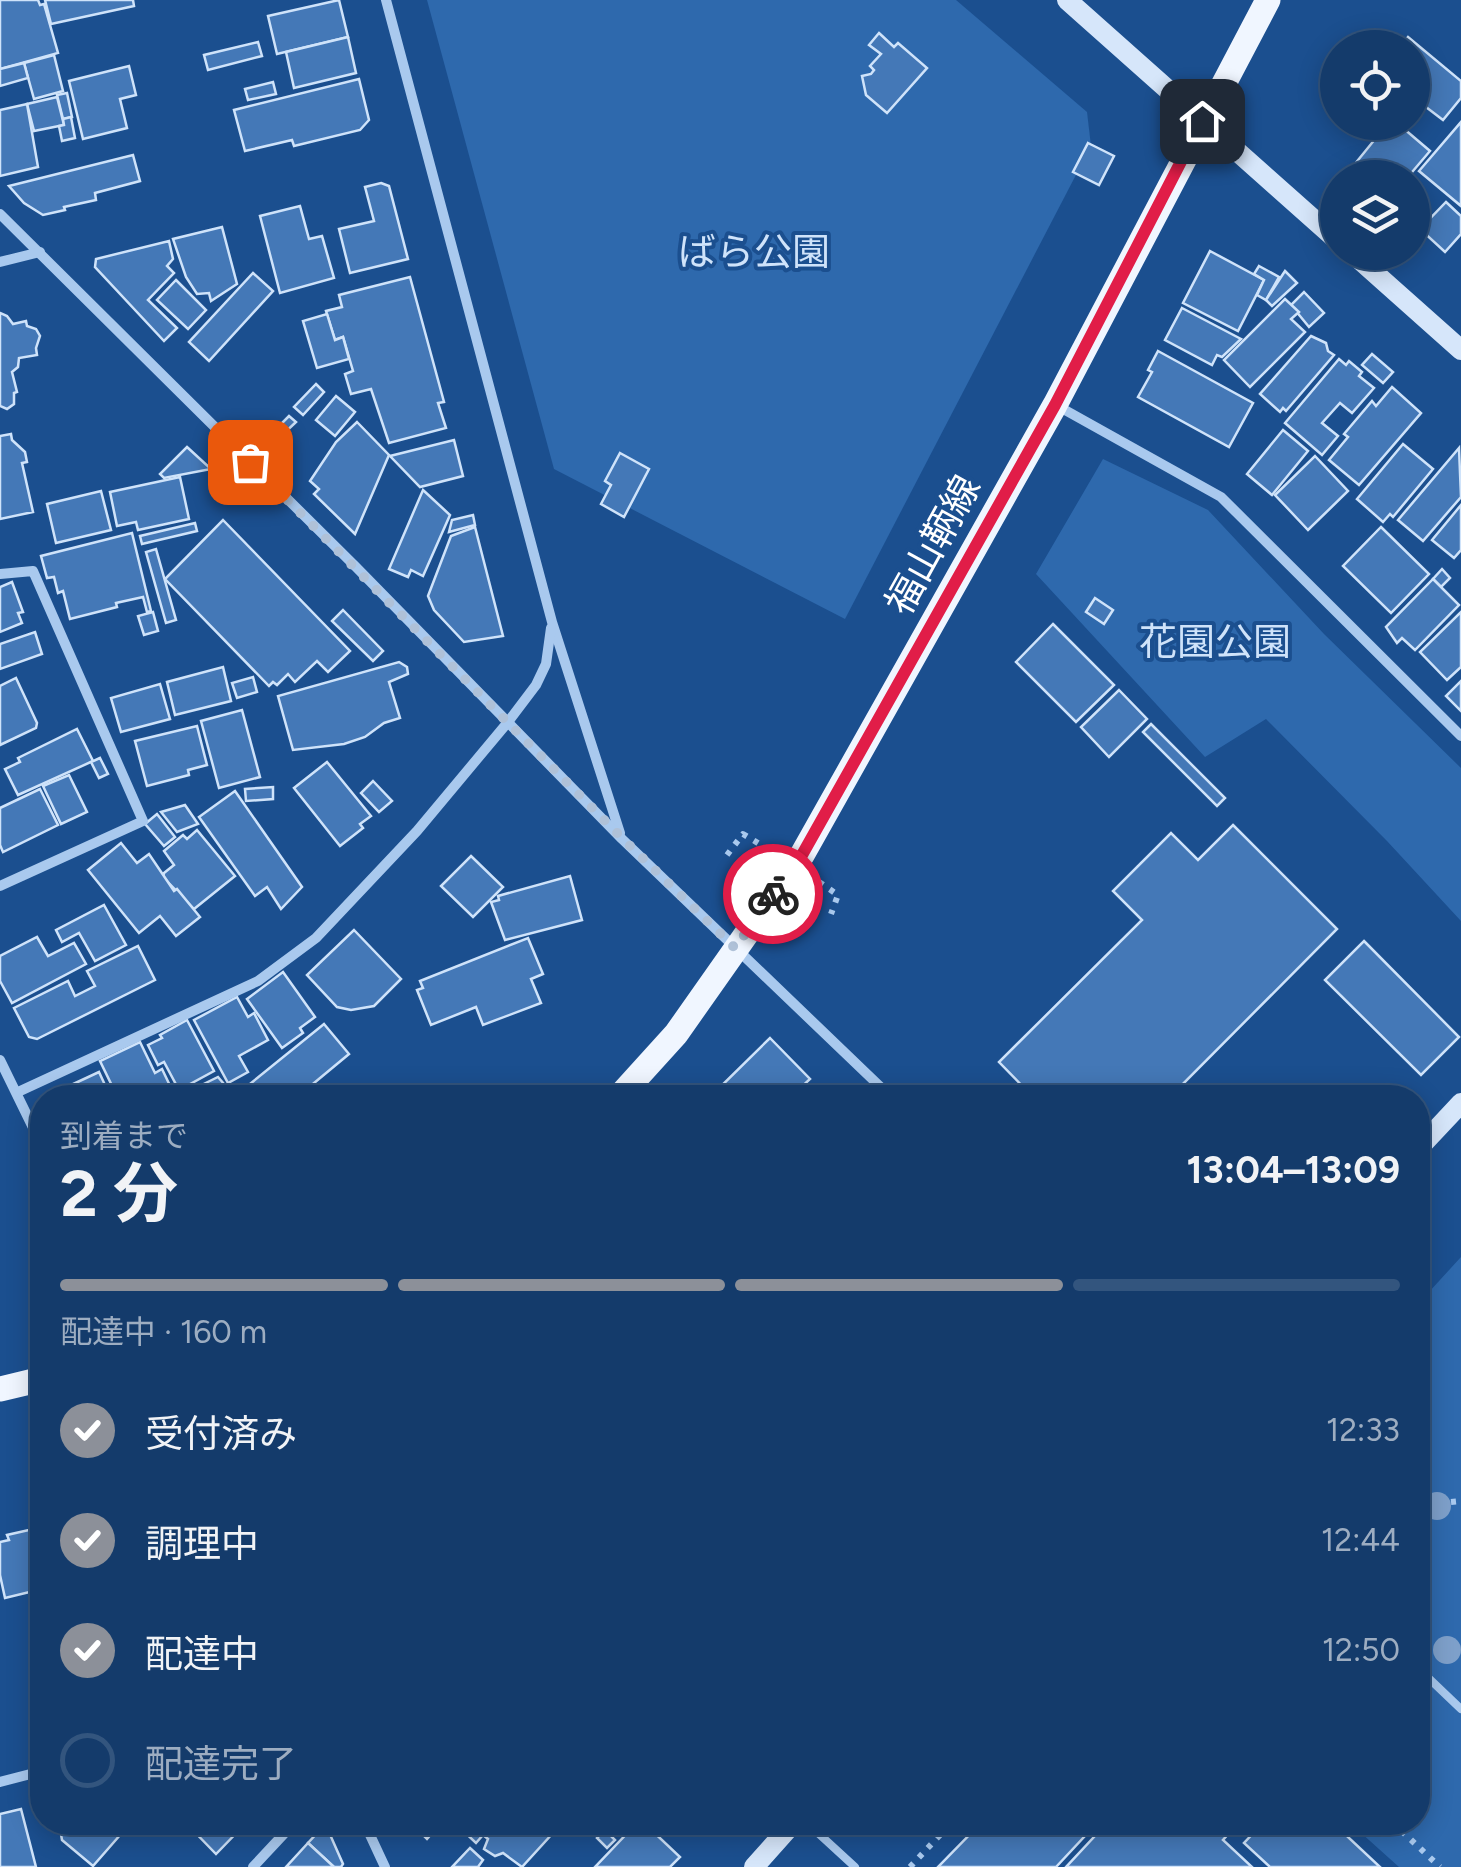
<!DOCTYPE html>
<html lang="ja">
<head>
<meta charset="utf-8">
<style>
  :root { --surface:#143b6b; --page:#1d4271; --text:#f1f3f6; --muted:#9dadc1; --line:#33557e; --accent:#8c9099 }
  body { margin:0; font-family:Figtree,"Noto Sans JP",sans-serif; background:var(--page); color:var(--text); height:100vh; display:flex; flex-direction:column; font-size:38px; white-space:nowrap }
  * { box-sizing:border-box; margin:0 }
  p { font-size:32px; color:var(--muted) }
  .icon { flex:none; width:55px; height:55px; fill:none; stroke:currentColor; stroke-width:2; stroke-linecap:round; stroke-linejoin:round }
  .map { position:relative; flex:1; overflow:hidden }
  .panel { position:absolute; left:30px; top:1085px; width:1400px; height:750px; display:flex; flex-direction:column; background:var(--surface); border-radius:40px; box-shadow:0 5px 25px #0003,0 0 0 2px var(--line) }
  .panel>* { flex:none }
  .controls { position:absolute; left:1320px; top:30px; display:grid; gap:20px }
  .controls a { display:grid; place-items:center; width:110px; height:110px; border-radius:50%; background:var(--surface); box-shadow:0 5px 25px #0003,0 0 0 2px var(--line); font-size:50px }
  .pin { position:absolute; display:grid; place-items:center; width:85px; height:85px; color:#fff; margin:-42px; border-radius:20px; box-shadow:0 5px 15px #0006 }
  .courier { position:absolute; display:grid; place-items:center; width:100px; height:100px; margin:-50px; border:8px solid #e11d48; border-radius:50%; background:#fff; color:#222; box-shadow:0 2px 12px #0007 }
  .overview em { font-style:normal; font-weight:700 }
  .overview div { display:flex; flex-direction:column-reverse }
  .overview { display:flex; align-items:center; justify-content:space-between; height:170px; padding:0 30px }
  h1 { font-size:65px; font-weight:700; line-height:75px }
  .bar { display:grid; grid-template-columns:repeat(4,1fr); gap:15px 10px; align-content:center; height:120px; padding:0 30px }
  .bar i { height:12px; border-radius:8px; background:var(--line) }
  .bar .on { background:var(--accent) }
  .bar p { grid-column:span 4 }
  ol { padding:0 30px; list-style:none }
  li { display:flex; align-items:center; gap:30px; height:110px }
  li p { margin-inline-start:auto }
  li .icon { padding:10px; border-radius:50%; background:var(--accent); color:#fff; stroke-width:4 }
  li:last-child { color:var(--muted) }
  li i { width:55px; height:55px; border:5px solid var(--line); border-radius:50% }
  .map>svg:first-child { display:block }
</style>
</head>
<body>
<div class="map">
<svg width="1461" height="1867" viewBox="0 0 1461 1867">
  <rect width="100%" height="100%" fill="#1b4f8f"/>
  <g fill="#2e69ad">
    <path d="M427,0H956L1087,112L1091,146L845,619L554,469Z"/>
    <path d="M1103,459L1208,510L1324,634L1461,768V921L1387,841L1266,719L1205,757L1036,574Z"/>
    <path d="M1461,1257V1867H1399L1350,1823L1418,1822V1304Z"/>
  </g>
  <g fill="#4478b7" stroke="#cfe3fa" stroke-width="2.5">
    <path d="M0,0H38L40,5L44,4L58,53L0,69Z"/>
    <path d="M45,0H133L134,6L51,24Z"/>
    <path d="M339,0L348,37L277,54L268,16Z"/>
    <path d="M879,33L894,47L898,43L927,68L887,113L866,95L862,76L871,74L874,70L870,66L881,54L869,45Z"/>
    <path d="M348,37L356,73L294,88L286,52Z"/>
    <path d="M1408,37L1461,81V98L1443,120L1422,104L1412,116V48H1399Z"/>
    <path d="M258,42L262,56L208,70L204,55Z"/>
    <path d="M54,55L63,91L34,99L24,63Z"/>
    <path d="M24,63L28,78L0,86V69Z"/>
    <path d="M129,66L136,95L120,99L127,128L83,139L69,81Z"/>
    <path d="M359,79L369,120L360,130L294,146L292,140L245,151L234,110Z"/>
    <path d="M273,82L276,94L248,100L245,89Z"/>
    <path d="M67,93L72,117L63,119L57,95Z"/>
    <path d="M57,97L64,125L34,131L27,104Z"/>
    <path d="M27,104L38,167L0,176V110Z"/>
    <path d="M71,117L75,138L62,141L59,126L64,125L63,119Z"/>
    <path d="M1389,122H1396L1430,151L1407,178H1369L1354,165Z"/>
    <path d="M1461,122V206L1419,171Z"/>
    <path d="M1088,143L1114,156L1099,185L1073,172Z"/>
    <path d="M133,155L140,181L95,193L96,200L64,207L65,210L43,215L24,203L9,186Z"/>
    <path d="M381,183L389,186L408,259L350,273L339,229L374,221L365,187Z"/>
    <path d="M1446,202L1461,216V234L1445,252L1420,229Z"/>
    <path d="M300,206L309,239L322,236L334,278L280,293L260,216Z"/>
    <path d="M222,227L237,284L211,301L209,293L197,294L186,277L173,239Z"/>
    <path d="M169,241L173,259L167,266L174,273L148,300L177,328L164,341L95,267L96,259Z"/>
    <path d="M1210,251L1264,280L1238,331L1183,303Z"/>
    <path d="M1259,266L1279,277L1266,300L1257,295L1264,280L1254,274Z"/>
    <path d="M1285,271L1297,283L1272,306L1266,300Z"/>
    <path d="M253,273L273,291L209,361L189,342Z"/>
    <path d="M410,277L444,402L438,403L446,428L389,443L371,389L351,394L345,374L353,371L343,337L335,340L326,311L342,307L339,295Z"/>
    <path d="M176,280L206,310L188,329L157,300Z"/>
    <path d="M1304,292L1324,313L1309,327L1291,305Z"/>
    <path d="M1285,299L1299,312L1291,319L1305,332L1250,387L1224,360Z"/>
    <path d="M1182,308L1241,339L1222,357L1217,355L1212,365L1165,340Z"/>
    <path d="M0,313L7,316L13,324L26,321L27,326L36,329L40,336L36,348L37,355L19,358L18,367L12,372L17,392L14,393V404L7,409L0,406Z"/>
    <path d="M327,314L335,340L343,337L349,359L317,368L303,321Z"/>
    <path d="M1311,336L1326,343L1328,351L1334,355L1286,411L1283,408L1280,412L1260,394Z"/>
    <path d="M1158,351L1253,403L1229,447L1138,397L1152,372L1148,370Z"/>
    <path d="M1372,354L1393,372L1383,383L1362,365Z"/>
    <path d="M1339,359L1346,365L1349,361L1362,372L1359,376L1374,388L1352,413L1340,403L1322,423L1338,436L1322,455L1285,423Z"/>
    <path d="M316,384L324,392L303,415L294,407Z"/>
    <path d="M1392,387L1421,413L1359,485L1329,460L1348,437L1344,434L1372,401L1376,406Z"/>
    <path d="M336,396L355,412L335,436L316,420Z"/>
    <path d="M289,416L296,422L275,442L269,436Z"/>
    <path d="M357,422L389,455L355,534L314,494L319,489L310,481L336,442Z"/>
    <path d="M1283,430L1308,451L1272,495L1247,474Z"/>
    <path d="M11,434L12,440L25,452L27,462L22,463L33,512L0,519V436Z"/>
    <path d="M454,440L463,476L420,487L390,456Z"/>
    <path d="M1403,444L1433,469L1393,517L1390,514L1383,522L1357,499Z"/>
    <path d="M187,447L211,469L164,478L160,474Z"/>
    <path d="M1459,448L1461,497L1423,541L1398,520Z"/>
    <path d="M620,453L649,469L624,517L601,504L611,485L605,481Z"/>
    <path d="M1315,456L1348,491L1308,530L1275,495Z"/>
    <path d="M180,477L189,519L138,530L136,522L117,526L110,492Z"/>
    <path d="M423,490L450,515L423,576L411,570L408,577L389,569Z"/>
    <path d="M101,491L111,530L56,543L47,504Z"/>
    <path d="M1461,505V550L1454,558L1432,540Z"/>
    <path d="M473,515L475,525L449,532L452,520Z"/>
    <path d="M223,520L350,651L328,672L317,661L295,682L288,674L277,685L273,682L269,686L165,579Z"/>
    <path d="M195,523L197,531L142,544L140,536Z"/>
    <path d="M475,527L503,636L464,642L434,610L428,596L451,536Z"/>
    <path d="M1381,527L1429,574L1391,613L1343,566Z"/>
    <path d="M132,533L151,611L147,612L143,597L116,603L117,607L70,619L63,591L58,593L54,577L47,578L41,556Z"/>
    <path d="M156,549L176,620L166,623L146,552Z"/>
    <path d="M1442,569L1450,578L1441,587L1433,579Z"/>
    <path d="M1433,579L1459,605L1415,650L1402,638L1397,643L1386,627Z"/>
    <path d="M12,582L23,612L18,613L22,623L0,632V587Z"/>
    <path d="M1095,598L1113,610L1104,624L1086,612Z"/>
    <path d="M343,610L383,651L373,661L332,621Z"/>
    <path d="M153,612L158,631L144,635L138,616Z"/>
    <path d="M1461,612V667L1447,680L1420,652Z"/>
    <path d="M1053,624L1114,685L1076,722L1016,662Z"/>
    <path d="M35,632L42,654L0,669V644Z"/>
    <path d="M399,662L407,667L408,674L389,682L400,718L384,723L365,737L344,744L293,750L278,696Z"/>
    <path d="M223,667L231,701L175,715L167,682Z"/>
    <path d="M253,677L257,692L237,698L232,683Z"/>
    <path d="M16,678L37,723L36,728L0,745V686Z"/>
    <path d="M1461,681V711L1446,696Z"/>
    <path d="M160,684L170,719L121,732L111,698Z"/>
    <path d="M1119,690L1147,719L1109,757L1081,727Z"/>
    <path d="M242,710L260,777L219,788L201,721Z"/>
    <path d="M1151,724L1225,798L1217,806L1143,732Z"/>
    <path d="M197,726L207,765L188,770L189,775L147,786L135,741Z"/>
    <path d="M77,729L93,761L18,795L5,769L20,762L18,758Z"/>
    <path d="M100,758L108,774L99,778L91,762Z"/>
    <path d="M327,762L371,816L360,824L363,828L340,846L294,788Z"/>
    <path d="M69,775L87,812L61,824L43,786Z"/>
    <path d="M373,781L392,801L379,812L361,793Z"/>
    <path d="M273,787V799L246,801L245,789Z"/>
    <path d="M40,789L58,825L3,852L0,845V808Z"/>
    <path d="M235,791L302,887L281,909L267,887L255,896L199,817Z"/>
    <path d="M185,805L198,824L177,832L161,812Z"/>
    <path d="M157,814L175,837L164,846L145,824Z"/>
    <path d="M1233,825L1337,929L1169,1098H1034L999,1062L1142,920L1113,891L1171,833L1198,860Z"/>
    <path d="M197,830L235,876L194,909L163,877L164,873L174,865L164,851L183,835L187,839Z"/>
    <path d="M121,843L137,863L149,854L174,891L177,889L200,917L176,936L160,916L139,933L88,870Z"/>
    <path d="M471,856L503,887L473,917L441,886Z"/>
    <path d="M570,876L582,920L505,940L491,902L499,900L498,896Z"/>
    <path d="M104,905L126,945L95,961L79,933L62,942L56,930Z"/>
    <path d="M354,930L401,979L374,1006L351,1010L337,1007L307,975Z"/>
    <path d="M37,937L48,956L74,943L86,964L12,1003L0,981V956Z"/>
    <path d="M528,938L543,974L531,979L541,1003L483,1025L476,1007L431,1025L417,990L423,988L420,981Z"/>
    <path d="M1364,941L1459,1037L1421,1075L1325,980Z"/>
    <path d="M138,946L155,980L37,1039L29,1037L14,1008L68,981L75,996L95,986L87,971Z"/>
    <path d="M283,972L315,1017L300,1028L303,1033L282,1048L247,999Z"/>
    <path d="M237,997L248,1017L254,1013L268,1040L239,1056L248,1072L228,1083L194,1020Z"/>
    <path d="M187,1020L214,1071L179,1090L164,1062L158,1065L148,1045L162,1038L160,1035Z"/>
    <path d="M324,1024L349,1054L296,1098H245L240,1092Z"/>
    <path d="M770,1038L810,1079L794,1094L798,1098H709Z"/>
    <path d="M140,1042L155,1073L162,1069L173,1092L162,1098H118L100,1061Z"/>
    <path d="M99,1072L111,1098H74L69,1086Z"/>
    <path d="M218,1077L236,1098H175Z"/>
    <path d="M42,1527V1589L5,1598L0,1575V1542L9,1540L7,1535Z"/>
    <path d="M21,1809L36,1867H0V1814Z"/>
    <path d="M59,1822H127L128,1826L93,1866L62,1840Z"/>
    <path d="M185,1822H247L216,1854Z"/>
    <path d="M410,1822H442L427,1839Z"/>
    <path d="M465,1822H563L522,1867L503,1853L495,1856L484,1849L488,1839L483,1835L476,1843L460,1828Z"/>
    <path d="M638,1822H643L680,1857L670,1867H595Z"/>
    <path d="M982,1822H1098L1056,1867H938Z"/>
    <path d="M1108,1822H1239L1223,1840L1252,1867H1066Z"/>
    <path d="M1264,1822H1332L1380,1867H1270L1244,1843Z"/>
    <path d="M320,1830H328L343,1864L341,1867H334L308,1843Z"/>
    <path d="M605,1830L615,1840L607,1848L597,1838Z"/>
    <path d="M308,1843L334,1867H286Z"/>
    <path d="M470,1848L483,1860L478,1867H452Z"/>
  </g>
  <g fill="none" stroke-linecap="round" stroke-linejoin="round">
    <g stroke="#a9c9ee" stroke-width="6" stroke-dasharray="5 8" stroke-linecap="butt">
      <path d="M727,855L743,834L771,851"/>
      <path d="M819,882L838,895L831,914"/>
      <path d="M1451,1502L1461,1501"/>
      <path d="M1392,1822L1440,1867"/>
      <path d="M910,1867L952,1822"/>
    </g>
    <g stroke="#a9c9ee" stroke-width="8">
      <path d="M1418,1668L1461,1709"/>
      <path d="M806,1822L855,1867"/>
    </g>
    <g stroke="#a9c9ee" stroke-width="10">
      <path d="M386,0L552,622L620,833"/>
      <path d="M0,214L356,567L622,839L892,1098"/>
      <path d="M0,262L40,252"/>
      <path d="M1056,405L1221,497L1461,736"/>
      <path d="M0,574L33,571L143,821L0,886"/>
      <path d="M0,1060L42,1146"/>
      <path d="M18,1092L258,981L316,938L417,831L508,722L536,685L546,664L551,628"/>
      <path d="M0,1782L42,1771"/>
      <path d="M364,1822L385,1867"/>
      <path d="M253,1867L295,1822"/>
    </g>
    <g stroke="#d6e6fa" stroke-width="20">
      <path d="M1067,0L1338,241"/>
      <path d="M1351,252L1461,350"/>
      <path d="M1418,1149L1461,1103"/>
      <path d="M754,1867L794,1822"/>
    </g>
    <g stroke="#f0f6ff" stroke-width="25">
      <path d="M618,1098L676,1034L802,855L1055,405L1268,0"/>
      <path d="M0,1389L42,1379"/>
    </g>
  </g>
  <g fill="#7ea0ca">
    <circle cx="1437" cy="1506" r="14"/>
    <circle cx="1447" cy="1650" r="14"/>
  </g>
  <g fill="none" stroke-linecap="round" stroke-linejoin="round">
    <path stroke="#afc1d8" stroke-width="10" stroke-dasharray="0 18" d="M250,462L622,838L735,948L773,894"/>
    <path stroke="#e11d48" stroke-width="12" d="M773,894L802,855L1055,405L1202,121"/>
  </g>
  <g text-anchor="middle" stroke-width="8" stroke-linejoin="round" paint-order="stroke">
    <g font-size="38" fill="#cfe3fa" stroke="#1b4f8f">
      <text x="754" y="265">ばら公園</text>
      <text x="1215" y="655">花園公園</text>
    </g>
    <g font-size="38" fill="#fff" stroke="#1b4f8f">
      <text transform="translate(933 545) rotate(-61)" y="13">福山鞆線</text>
    </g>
  </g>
</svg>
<div class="controls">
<a><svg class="icon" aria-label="locate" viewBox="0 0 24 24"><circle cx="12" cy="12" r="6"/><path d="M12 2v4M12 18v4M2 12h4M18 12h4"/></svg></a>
<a><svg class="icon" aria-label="layers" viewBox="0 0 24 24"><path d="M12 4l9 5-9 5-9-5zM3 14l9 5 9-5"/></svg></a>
</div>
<div class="pin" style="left:250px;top:462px;background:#ea580c"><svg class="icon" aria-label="bag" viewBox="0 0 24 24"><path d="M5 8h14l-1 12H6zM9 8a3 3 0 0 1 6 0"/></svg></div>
<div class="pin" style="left:1202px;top:121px;background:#1f2937"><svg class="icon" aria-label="home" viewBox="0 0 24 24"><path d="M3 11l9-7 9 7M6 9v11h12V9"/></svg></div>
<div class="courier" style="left:773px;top:894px"><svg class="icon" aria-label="bike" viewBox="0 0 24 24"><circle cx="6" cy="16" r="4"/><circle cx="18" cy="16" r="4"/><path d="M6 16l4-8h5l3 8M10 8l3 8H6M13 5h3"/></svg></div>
<section class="panel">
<div class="overview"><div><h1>2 分</h1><p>到着まで</p></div><em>13:04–13:09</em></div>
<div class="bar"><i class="on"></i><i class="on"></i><i class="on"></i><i></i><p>配達中 · 160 m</p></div>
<ol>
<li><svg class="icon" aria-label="check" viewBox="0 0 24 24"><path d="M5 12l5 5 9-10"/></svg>受付済み<p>12:33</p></li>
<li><svg class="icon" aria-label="check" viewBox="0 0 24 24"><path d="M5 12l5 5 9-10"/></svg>調理中<p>12:44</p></li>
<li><svg class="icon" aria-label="check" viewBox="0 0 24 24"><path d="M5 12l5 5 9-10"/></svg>配達中<p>12:50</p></li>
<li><i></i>配達完了</li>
</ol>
</section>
</div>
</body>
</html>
